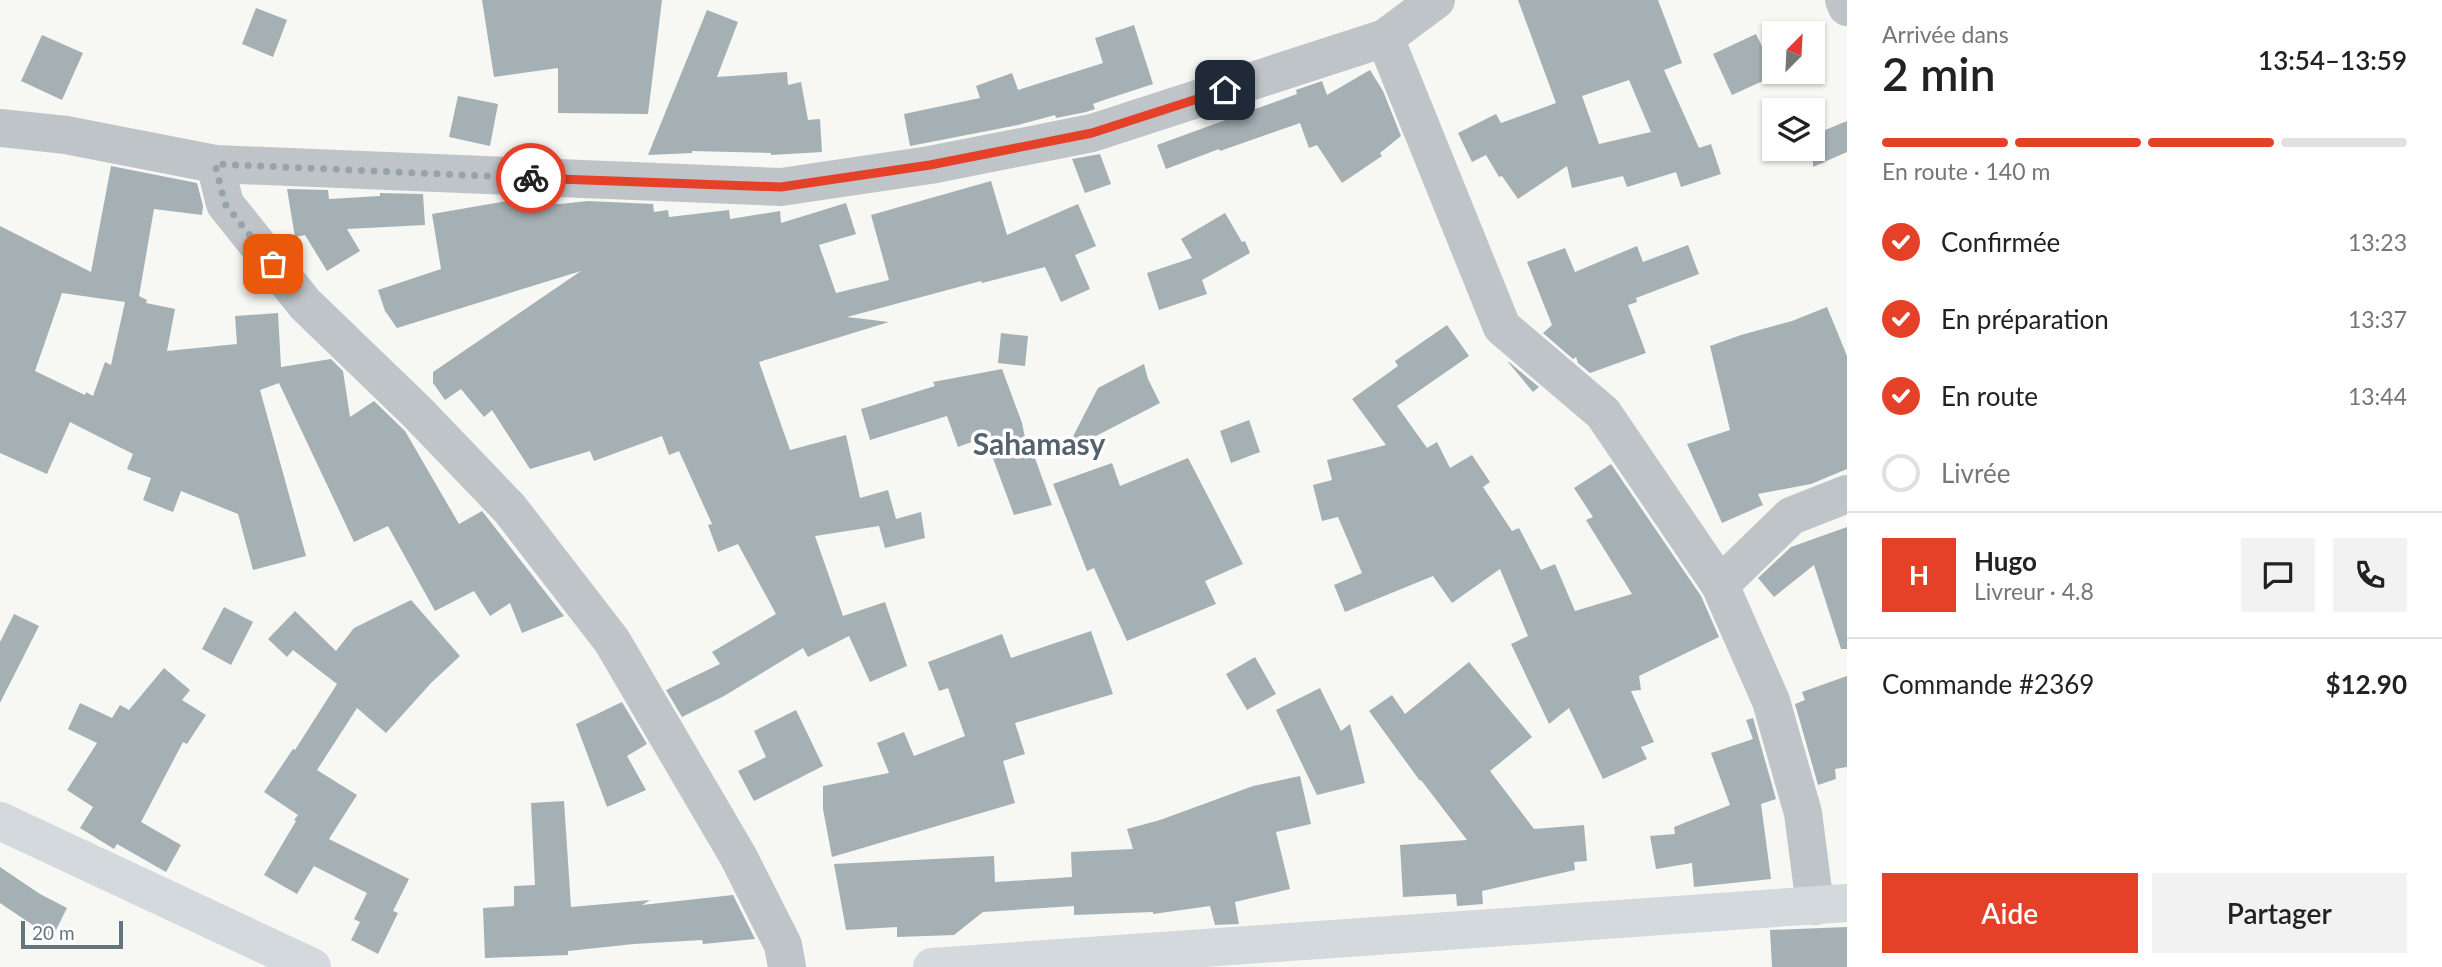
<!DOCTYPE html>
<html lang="fr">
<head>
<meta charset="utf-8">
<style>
  :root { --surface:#fff; --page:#f2f2f2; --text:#222; --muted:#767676; --line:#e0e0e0; --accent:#e44128 }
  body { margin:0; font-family:Lato,sans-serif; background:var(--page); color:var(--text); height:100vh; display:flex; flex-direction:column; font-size:26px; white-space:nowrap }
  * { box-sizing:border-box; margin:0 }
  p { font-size:23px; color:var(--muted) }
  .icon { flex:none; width:38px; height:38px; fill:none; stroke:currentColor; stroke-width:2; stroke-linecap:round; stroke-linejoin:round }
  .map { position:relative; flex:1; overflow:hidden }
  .side { display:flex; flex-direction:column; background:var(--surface); width:595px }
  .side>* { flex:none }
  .needle { width:46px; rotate:24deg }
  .buttons { position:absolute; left:1762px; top:21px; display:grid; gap:14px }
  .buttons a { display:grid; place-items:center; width:63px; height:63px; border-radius:0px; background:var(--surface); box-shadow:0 2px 5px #0004; font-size:35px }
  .scale { position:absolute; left:21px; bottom:18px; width:102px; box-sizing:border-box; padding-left:7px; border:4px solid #627680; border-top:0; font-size:19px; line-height:24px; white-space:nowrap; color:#627680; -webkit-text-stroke:5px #fff; paint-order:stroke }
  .pin { position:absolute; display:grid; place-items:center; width:60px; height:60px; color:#fff; margin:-30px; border-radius:14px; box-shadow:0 4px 10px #0006 }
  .courier { position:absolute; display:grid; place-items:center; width:70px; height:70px; margin:-35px; border:5px solid #e44128; border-radius:50%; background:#fff; color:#222; box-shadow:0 2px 9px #0007 }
  .head em { font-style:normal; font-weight:600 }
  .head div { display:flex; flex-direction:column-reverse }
  .head { display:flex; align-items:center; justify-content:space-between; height:119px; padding:0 35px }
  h1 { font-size:46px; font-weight:600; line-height:52px }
  .bar { display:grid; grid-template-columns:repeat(4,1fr); gap:10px 7px; align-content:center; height:84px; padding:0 35px }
  .bar i { height:9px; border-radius:5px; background:var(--line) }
  .bar .active { background:var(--accent) }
  .bar p { grid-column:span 4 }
  .line { display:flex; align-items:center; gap:18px; padding:0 35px; border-top:2px solid var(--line) }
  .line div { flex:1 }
  .round { display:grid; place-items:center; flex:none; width:74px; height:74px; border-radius:0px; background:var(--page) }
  ol { padding:0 35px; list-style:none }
  li { display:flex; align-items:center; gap:21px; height:77px }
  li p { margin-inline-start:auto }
  li .icon { padding:7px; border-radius:50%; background:var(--accent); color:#fff; stroke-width:4 }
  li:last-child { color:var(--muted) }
  li i { width:38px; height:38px; border:4px solid var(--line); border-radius:50% }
  .action { display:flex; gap:14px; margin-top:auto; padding:14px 35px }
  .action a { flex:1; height:80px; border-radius:0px; background:var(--accent); color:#fff; font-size:28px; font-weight:600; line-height:80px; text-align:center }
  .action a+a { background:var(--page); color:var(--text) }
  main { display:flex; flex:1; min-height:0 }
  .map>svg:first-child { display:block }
</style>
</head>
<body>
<main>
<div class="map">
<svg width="1847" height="967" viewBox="0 0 1847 967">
  <rect width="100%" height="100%" fill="#f7f7f4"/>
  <g fill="#a5b0b4" fill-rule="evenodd">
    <path d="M482,0H662L648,114L558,113V68L494,77Z"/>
    <path d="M1518,0H1658L1682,63L1664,70L1699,148L1711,144L1721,174L1681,187L1676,172L1627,187L1623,176L1572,188L1567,166L1518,199L1502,176L1499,177L1486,155L1472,162L1458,133L1496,114L1501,123L1556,103ZM1629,80L1651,132L1599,144L1582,96Z"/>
    <path d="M256,8L287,20L273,57L242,44Z"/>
    <path d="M707,10L738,22L717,77L787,72L788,85L801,82L808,120L820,119L822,152L771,155V153L692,151V153L648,155Z"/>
    <path d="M1134,25L1153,84L1104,100L1093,104L1095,109L1086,112L1056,118L1055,115L1018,125L910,146L904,114L980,98L976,86L1012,73L1018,90L1103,63L1095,38Z"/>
    <path d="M1756,34L1776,75L1732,95L1713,54Z"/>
    <path d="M42,35L83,53L62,100L21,81Z"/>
    <path d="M1370,70L1383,91L1401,136L1380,153L1382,156L1342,183L1317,145L1309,148L1300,123L1220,151L1219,149L1166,169L1157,145L1297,94L1296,90L1322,81L1327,95Z"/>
    <path d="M458,96L498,104L490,146L449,137Z"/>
    <path d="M1847,121V152L1813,167V135Z"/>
    <path d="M1100,154L1111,184L1085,193L1072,159Z"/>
    <path d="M111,166L197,183L203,206L202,215L154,209L139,296L147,300L146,303L175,309L167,351L237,344L235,316L278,313L281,367L331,359L343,371L350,417L374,401L405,431L459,524L482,511L564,616L522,633L510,603L490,616L474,591L435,611L388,526L354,542L279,383L260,390L306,556L253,570L238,514L181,491L173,512L143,500L151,478L127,469L133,454L70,422L47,474L0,453V226L91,272ZM62,293L125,302L111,365L105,362L93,396L86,392L85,395L35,371Z"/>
    <path d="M991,181L1007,235L1078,204L1096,246L1075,255L1090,289L1061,302L1045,267L982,283L981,281L847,317L889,322L759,362L790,450L846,435L860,498L888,490L896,519L921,512L925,538L885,548L879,526L815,536L843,616L885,602L907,666L870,682L849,636L808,657L803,648L724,696L682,717L666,690L720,664L712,652L776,614L738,544L718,552L708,525L712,524L679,451L669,455L662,436L594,461L590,451L530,469L492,410L484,417L461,389L445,400L433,383V372L581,271L397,328L385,311L378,290L441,269L432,214L519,199L560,204L588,201L653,204L654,212L668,210L669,217L729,210L730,219L780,211L781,223L846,203L856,234L819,245L836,293L889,280L871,215Z"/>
    <path d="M287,189L328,190L329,199L380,196V193L423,194L425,225L347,229L360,251L327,271L305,235L295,237Z"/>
    <path d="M1225,213L1242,242L1245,241L1250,253L1202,280L1207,294L1159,310L1147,273L1192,258L1181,239Z"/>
    <path d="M1688,245L1699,274L1636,298L1637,302L1628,305L1646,353L1590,373L1578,363L1576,357L1573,359L1543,333L1552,325L1527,262L1565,248L1575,272L1637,246L1643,262Z"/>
    <path d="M1827,307L1847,356V469L1811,484L1758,494L1763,505L1722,523L1687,444L1730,430L1710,346L1741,335L1792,321Z"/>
    <path d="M1447,325L1469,356L1397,406L1427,448L1437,442L1450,468L1472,455L1490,482L1483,487L1512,531L1519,528L1541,570L1555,564L1575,611L1632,594L1586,520L1593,517L1574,488L1611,464L1701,596L1719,637L1639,676L1641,690L1631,691L1654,742L1641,747L1647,759L1603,779L1569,708L1549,724L1511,644L1528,636L1500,569L1452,603L1433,576L1345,612L1334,585L1362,573L1338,517L1322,521L1313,485L1332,480L1327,460L1386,445L1352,399L1398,366L1395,361Z"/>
    <path d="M1001,333L1028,336L1025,366L998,363Z"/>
    <path d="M1508,362H1509L1539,387L1533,392Z"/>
    <path d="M1144,364L1148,379L1160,403L1065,452L1098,388Z"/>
    <path d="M1002,369L1022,423L1028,452L1032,450L1052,505L1014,515L985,437L958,447L947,416L870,440L861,409L935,386L933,382Z"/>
    <path d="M1249,420L1260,452L1231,463L1220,431Z"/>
    <path d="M1188,458L1243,564L1205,581L1216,604L1127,641L1094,568L1087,571L1053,484L1112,463L1120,486Z"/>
    <path d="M1847,527V649H1841L1814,565L1774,597L1758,578L1791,547Z"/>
    <path d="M411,600L460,656L431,683L386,733L357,708L317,770L357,795L329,839L409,879L393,911L398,913L378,954L351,940L360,922L354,919L367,893L314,866L297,894L264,875L296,821L294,820L298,815L264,792L293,749L295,750L337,684L293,650L287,657L268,639L295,611L336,651L354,628Z"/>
    <path d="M224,607L253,622L231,665L202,649Z"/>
    <path d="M14,614L39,626L0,703V642Z"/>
    <path d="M1091,631L1113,694L1015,723L1025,754L1003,761L1015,803L832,857L823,809V786L889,773L877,743L904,732L914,756L965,736L948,688L939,691L928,662L1002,634L1011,658Z"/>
    <path d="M1255,657L1276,694L1247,710L1226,674Z"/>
    <path d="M1469,662L1532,737L1490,771L1534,829L1584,825L1587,861L1574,862L1575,870L1482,891L1483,904L1457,906L1456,894L1403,897L1400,845L1467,840L1421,780L1420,781L1369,711L1392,695L1405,714Z"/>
    <path d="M164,668L190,690L182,700L206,715L187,744L183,742L141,822L181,845L166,872L117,844L114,849L80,828L93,807L67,790L97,743L68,729L80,703L112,718L120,705L129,710Z"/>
    <path d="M1847,676V767L1835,769L1836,779L1818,785L1795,704L1805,700L1802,692Z"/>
    <path d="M1320,688L1341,731L1350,724L1365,783L1317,795L1276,710Z"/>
    <path d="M622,702L647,744L627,756L646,790L607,807L576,724Z"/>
    <path d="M796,710L823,766L754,801L738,771L766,757L754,731Z"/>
    <path d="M1753,718L1776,799L1761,804L1771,879L1694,887L1692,863L1656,869L1650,836L1675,834L1674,827L1730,805L1711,753L1753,739L1746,720Z"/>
    <path d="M1300,776L1311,824L1276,832L1290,889L1235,902L1239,924L1215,925L1210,906L1153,914V912L1074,915V906L983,912L954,935L897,937V927L846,930L834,864L994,856L995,882L1072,877L1071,852L1133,849L1127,829L1160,820L1253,786Z"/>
    <path d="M564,801L571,907L650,900L642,905L733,895L755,939L703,944L702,940L634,944L568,951V955L485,958L483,908L514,906V886L535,885L531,803Z"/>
    <path d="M0,867L40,894L67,908L52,938L0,903Z"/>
    <path d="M1847,927V967H1772L1770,930Z"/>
  </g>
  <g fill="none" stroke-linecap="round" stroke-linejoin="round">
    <g stroke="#bec4c7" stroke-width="38">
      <path d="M1844,0L1847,7"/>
      <path d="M1385,38L1502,327L1603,413L1720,585L1771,701L1803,813L1815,906"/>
      <path d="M0,128L66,135L215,164L781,187L930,165L1092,133L1385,38L1436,0"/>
      <path d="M215,164L225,204L305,304L417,412L510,509L612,641L738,856L783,945L787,967"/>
      <path d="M1720,585L1791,516L1847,494"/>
    </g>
    <g stroke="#d3d9dc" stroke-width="38">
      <path d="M0,821L312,967"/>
      <path d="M932,967L1847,903"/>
    </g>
  </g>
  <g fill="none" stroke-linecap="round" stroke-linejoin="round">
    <path stroke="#96a3a9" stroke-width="7" stroke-dasharray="0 12.6" d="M273,264L225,204L215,164L531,178"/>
    <path stroke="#e44128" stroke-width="9" d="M531,178L781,187L930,165L1092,133L1225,90"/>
  </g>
  <g text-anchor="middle" stroke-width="7" stroke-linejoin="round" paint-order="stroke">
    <g font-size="30" font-weight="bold" fill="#54636b" stroke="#fff">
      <text x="1039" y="455">Sahamasy</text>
    </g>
  </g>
</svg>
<div class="buttons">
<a><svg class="needle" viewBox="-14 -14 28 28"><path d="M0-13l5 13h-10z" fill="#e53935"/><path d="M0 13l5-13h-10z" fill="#767676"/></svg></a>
<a><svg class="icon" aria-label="layers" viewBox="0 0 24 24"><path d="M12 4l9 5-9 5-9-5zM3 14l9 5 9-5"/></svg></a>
</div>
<div class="scale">20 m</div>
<div class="pin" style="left:273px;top:264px;background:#ea580c"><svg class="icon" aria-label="bag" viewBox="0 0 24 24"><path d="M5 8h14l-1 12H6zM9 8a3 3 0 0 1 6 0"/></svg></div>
<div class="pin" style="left:1225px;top:90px;background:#1f2937"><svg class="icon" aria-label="home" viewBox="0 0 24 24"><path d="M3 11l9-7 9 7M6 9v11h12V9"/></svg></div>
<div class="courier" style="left:531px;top:178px"><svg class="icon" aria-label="bike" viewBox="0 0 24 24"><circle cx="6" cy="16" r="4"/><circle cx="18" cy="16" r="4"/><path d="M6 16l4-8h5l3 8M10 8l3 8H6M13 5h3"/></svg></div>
</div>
<section class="side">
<div class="head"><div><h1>2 min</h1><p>Arrivée dans</p></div><em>13:54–13:59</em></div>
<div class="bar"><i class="active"></i><i class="active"></i><i class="active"></i><i></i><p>En route · 140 m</p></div>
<ol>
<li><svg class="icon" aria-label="check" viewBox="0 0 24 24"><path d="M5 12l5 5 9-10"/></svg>Confirmée<p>13:23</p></li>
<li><svg class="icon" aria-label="check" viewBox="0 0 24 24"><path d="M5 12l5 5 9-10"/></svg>En préparation<p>13:37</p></li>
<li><svg class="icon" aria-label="check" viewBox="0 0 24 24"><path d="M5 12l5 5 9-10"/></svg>En route<p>13:44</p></li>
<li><i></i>Livrée</li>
</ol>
<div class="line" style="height:126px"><b class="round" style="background:var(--accent);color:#fff">H</b><div><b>Hugo</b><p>Livreur · 4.8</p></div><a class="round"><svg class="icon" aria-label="chat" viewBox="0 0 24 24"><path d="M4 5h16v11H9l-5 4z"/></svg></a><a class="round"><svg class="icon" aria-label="phone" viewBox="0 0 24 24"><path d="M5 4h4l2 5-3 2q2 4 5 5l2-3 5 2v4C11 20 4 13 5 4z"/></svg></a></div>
<div class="line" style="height:91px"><div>Commande #2369</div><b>$12.90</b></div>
<div class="action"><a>Aide</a><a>Partager</a></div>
</section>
</main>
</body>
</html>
